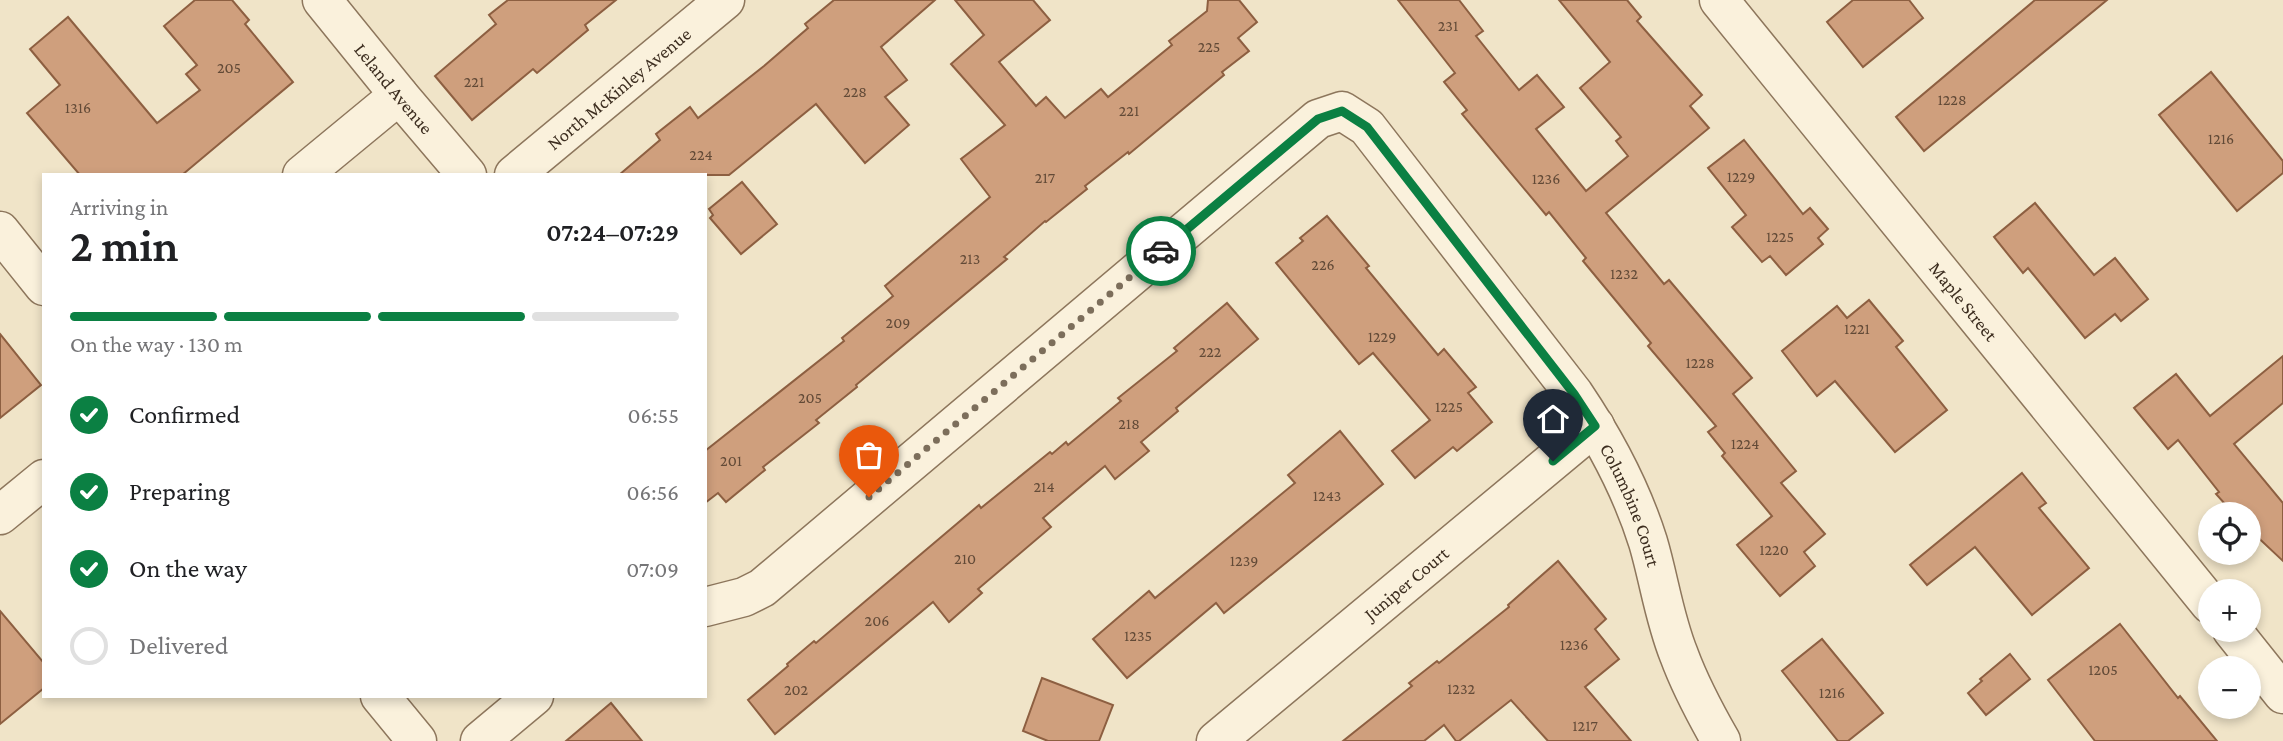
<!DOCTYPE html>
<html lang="en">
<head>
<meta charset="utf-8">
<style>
  :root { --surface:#fff; --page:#f6f6f6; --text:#202124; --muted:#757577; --line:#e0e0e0; --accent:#0b8043 }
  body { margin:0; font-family:"Crimson Pro",serif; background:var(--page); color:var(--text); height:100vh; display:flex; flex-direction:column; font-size:26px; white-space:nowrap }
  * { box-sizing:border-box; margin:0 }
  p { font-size:23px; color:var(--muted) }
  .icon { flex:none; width:38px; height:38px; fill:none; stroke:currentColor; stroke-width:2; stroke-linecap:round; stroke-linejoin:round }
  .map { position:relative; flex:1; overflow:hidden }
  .side { position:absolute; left:42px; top:173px; width:665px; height:525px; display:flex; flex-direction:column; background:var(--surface); border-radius:0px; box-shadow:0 4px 10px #0003 }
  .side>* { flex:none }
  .fabs { position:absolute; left:2198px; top:502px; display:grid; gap:14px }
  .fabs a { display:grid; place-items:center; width:63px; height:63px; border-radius:50%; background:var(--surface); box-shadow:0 4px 10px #0003; font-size:35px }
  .pin { position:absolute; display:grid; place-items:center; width:60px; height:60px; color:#fff; margin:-72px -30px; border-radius:50% 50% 50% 0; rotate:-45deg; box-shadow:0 0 7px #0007 }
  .pin .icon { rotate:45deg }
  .courier { position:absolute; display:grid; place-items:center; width:70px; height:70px; margin:-35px; border:5px solid #0b8043; border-radius:50%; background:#fff; color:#222; box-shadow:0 2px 9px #0007 }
  .headline em { font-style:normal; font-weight:600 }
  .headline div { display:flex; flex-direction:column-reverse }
  .headline { display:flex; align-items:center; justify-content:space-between; height:119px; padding:0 28px }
  h1 { font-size:46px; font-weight:600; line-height:52px }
  .bar { display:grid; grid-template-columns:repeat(4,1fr); gap:10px 7px; align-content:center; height:84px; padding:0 28px }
  .bar i { height:9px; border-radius:5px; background:var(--line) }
  .bar .on { background:var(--accent) }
  .bar p { grid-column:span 4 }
  ol { padding:0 28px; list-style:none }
  li { display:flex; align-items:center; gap:21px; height:77px }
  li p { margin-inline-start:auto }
  li .icon { padding:7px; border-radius:50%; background:var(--accent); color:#fff; stroke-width:4 }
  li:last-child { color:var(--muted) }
  li i { width:38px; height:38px; border:4px solid var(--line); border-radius:50% }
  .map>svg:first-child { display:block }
</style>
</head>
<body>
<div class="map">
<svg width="2283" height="741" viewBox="0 0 2283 741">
  <rect width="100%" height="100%" fill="#f0e4c8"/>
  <g fill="#cf9f7d" stroke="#8d5f41" stroke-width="2">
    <path d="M195,0H232L249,20L245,24L293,82L182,175H80L27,113L60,85L30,49L68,17L157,123L200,90L186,74L197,65L164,26Z"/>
    <path d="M508,0H616L585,25L588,30L537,73L533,69L472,120L435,76L496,24L489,15Z"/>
    <path d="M834,0H935L881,47L907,80L885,97L909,125L865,163L816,104L729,175H619L660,140L656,134L690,107L698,118L764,66L808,28L805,24Z"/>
    <path d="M955,0H1033L1050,20L999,62L1036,106L1046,97L1065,118L1101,89L1108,97L1172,45L1169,41L1207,11L1208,0H1239L1257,22L1238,38L1249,51L1222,72L1224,75L1129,154L1128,152L1085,186L1087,189L1046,222L1045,221L1004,257L1007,259L856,385L857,387L816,420L819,423L763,467L765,470L726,502L718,493L705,503V451L844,341L842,338L893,296L885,286L990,197L961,159L1005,125L951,64L984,35Z"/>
    <path d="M1398,0H1459L1483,31L1476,36L1519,90L1537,75L1564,107L1536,129L1586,191L1628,156L1616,141L1621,137L1580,88L1610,62L1559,0H1627L1641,17L1637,21L1702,95L1690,106L1709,128L1606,213L1664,284L1669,280L1752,378L1733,394L1796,471L1781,483L1825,534L1804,552L1815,566L1780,596L1737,545L1772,516L1722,456L1725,453L1708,432L1716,426L1648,346L1651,343L1583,261L1586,258L1549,212L1546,215L1462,114L1467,110L1444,82L1455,73Z"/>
    <path d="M1853,0H1909L1923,18L1863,67L1827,22Z"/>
    <path d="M2035,0H2107L1924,151L1896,117Z"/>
    <path d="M2211,72L2283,161V173L2237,211L2159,115Z"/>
    <path d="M1744,140L1803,214L1810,208L1828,229L1818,238L1823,244L1786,275L1770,256L1762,262L1732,227L1746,215L1708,168Z"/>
    <path d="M742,182L777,224L741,254L710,218L713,215L709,209Z"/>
    <path d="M2035,203L2094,275L2115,258L2148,299L2121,321L2115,314L2085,338L2028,268L2023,273L1994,237Z"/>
    <path d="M1327,216L1369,266L1366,268L1438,355L1444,349L1476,387L1468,393L1492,422L1457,451L1453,447L1415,478L1392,451L1430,420L1373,353L1359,364L1276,263L1303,241L1300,238Z"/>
    <path d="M1869,300L1903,341L1896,347L1947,410L1895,452L1835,381L1817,396L1782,351L1837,306L1847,318Z"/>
    <path d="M1227,303L1258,339L1176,408L1178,411L1141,442L1149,451L1115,479L1105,466L1043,518L1051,527L978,589L982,593L949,622L933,602L775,734L748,700L788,666L787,664L814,641L816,643L979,505L981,508L1050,452L1052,454L1066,442L1068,445L1121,401L1118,398L1177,351L1174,348Z"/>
    <path d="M0,334L41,385L0,418Z"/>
    <path d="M2283,356V403L2234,444L2283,503V561L2249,529V514H2234L2216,494L2219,492L2178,440L2168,449L2134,408L2176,374L2210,416Z"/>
    <path d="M1340,431L1383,484L1224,613L1216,603L1127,678L1093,639L1149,591L1155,598L1295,483L1288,475Z"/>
    <path d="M2022,473L2046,503L2039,508L2089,568L2032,615L1975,547L1927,585L1910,565Z"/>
    <path d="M1558,561L1606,619L1595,629L1619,659L1585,687L1631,741H1548L1511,700L1459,741H1456L1444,725L1424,741H1343L1412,686L1409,683L1437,661L1439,663L1509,607L1508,605Z"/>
    <path d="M0,611L44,663V688L0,724Z"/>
    <path d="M2120,624L2178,698L2180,696L2217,741H2095L2048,680Z"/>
    <path d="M1822,639L1883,713L1848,741H1838L1782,671Z"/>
    <path d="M2010,654L2030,679L1986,715L1968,693L1982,681L1980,679Z"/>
    <path d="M1042,678L1113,705L1099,741H1048L1023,731Z"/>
    <path d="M611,703L642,741H566Z"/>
  </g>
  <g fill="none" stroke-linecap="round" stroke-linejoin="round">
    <g stroke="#8d765c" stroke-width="41">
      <g id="minor">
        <path id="s1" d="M322,0L399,95L467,175"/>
        <path id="s2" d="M1719,0L2210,604"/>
        <path d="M302,175L399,95"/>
        <path id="s3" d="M514,175L725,0"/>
        <path d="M0,231L44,286"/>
        <path d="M0,515L44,479"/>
        <path id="s4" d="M705,607L744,597L762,588L1318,119L1342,111L1367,127L1574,394C1605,440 1631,488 1648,542C1659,579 1664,618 1679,655C1690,685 1705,713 1721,741"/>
        <path d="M2232,630L2283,694"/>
        <path d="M380,696L417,741"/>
        <path d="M480,741L534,696"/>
        <path id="s5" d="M1216,741L1595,426"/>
      </g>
    </g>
    <use href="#minor" stroke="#faf1dc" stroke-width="38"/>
  </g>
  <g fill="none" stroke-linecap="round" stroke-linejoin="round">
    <path stroke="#7c6e5b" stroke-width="7" stroke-dasharray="0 12.6" d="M869,497L1161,251"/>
    <path stroke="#0b8043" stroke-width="9" d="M1161,251L1318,119L1342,111L1367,127L1574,394L1595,426L1553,461"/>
  </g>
  <g text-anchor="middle" stroke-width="5" stroke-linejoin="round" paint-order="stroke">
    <g font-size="16" fill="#624a37">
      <text x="1448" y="31">231</text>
      <text x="1209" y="52">225</text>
      <text x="229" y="73">205</text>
      <text x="474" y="87">221</text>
      <text x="855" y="97">228</text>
      <text x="1952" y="105">1228</text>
      <text x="78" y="113">1316</text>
      <text x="1129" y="116">221</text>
      <text x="2221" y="144">1216</text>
      <text x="701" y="160">224</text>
      <text x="1741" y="182">1229</text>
      <text x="1045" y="183">217</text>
      <text x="1546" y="184">1236</text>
      <text x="1780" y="242">1225</text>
      <text x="970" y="264">213</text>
      <text x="1323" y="270">226</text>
      <text x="1624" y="279">1232</text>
      <text x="898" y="328">209</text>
      <text x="1857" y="334">1221</text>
      <text x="1382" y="342">1229</text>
      <text x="1210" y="357">222</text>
      <text x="1700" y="368">1228</text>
      <text x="810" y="403">205</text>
      <text x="1449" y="412">1225</text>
      <text x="1129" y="429">218</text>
      <text x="1745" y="449">1224</text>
      <text x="731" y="466">201</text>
      <text x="1044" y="492">214</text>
      <text x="1327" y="501">1243</text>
      <text x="1774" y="555">1220</text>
      <text x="965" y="564">210</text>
      <text x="1244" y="566">1239</text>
      <text x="877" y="626">206</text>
      <text x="1138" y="641">1235</text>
      <text x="1574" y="650">1236</text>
      <text x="2103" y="675">1205</text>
      <text x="1461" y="694">1232</text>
      <text x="796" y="695">202</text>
      <text x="1832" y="698">1216</text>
      <text x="1585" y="731">1217</text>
    </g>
    <g font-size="19" fill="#3d2e20" stroke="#f7eed8">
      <text dy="7" stroke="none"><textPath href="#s1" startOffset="114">Leland Avenue</textPath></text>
      <text dy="7" stroke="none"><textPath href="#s3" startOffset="136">North McKinley Avenue</textPath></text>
      <text dy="7" stroke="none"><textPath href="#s2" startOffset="388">Maple Street</textPath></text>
      <text dy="7" stroke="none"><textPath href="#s4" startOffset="1306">Columbine Court</textPath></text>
      <text dy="7" stroke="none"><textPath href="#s5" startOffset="247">Juniper Court</textPath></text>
    </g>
  </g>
</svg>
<div class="fabs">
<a><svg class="icon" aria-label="locate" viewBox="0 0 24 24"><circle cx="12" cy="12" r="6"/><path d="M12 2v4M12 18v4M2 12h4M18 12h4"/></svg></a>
<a>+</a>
<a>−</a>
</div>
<div class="pin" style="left:869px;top:497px;background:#ea580c"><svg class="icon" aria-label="bag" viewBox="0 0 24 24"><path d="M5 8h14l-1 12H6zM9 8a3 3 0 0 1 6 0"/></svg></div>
<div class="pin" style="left:1553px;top:461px;background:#1f2937"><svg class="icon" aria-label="home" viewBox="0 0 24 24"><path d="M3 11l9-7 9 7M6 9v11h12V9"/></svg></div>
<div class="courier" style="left:1161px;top:251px"><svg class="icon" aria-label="car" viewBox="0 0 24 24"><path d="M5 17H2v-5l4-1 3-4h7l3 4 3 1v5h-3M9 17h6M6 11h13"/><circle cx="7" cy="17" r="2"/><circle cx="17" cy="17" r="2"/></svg></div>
<section class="side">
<div class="headline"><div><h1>2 min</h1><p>Arriving in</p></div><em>07:24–07:29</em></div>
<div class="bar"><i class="on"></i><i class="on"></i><i class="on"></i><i></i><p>On the way · 130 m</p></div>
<ol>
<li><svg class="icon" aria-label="check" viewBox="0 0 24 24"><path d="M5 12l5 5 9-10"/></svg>Confirmed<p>06:55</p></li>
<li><svg class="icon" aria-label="check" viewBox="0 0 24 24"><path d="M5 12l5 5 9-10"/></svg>Preparing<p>06:56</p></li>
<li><svg class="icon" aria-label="check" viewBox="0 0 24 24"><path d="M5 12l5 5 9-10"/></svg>On the way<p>07:09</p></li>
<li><i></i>Delivered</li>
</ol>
</section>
</div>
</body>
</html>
